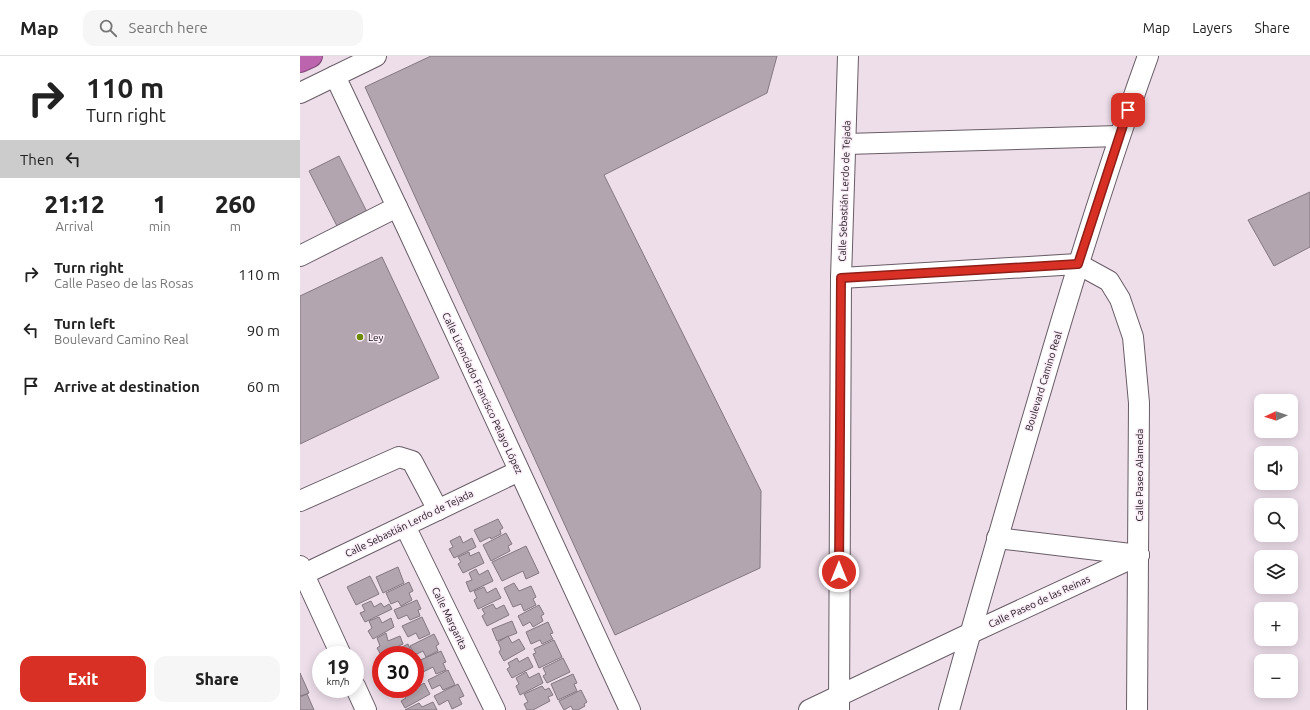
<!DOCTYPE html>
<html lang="en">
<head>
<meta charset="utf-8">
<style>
  body { margin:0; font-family:Ubuntu,sans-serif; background:#f6f6f6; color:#222; height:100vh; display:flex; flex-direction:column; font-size:15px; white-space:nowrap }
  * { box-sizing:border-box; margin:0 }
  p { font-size:13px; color:#767676 }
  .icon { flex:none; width:22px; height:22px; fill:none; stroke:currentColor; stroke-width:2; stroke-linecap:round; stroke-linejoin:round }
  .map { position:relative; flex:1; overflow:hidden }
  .sheet { display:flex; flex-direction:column; background:#fff; width:300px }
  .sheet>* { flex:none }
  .banner { background:#fff; color:#222; overflow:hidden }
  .needle { width:26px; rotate:267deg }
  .controls { position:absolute; left:954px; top:338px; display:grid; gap:8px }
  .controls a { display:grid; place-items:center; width:44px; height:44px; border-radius:8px; background:#fff; box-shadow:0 2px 10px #0003; font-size:20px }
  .speed { position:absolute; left:12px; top:590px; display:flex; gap:8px; font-size:20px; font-weight:700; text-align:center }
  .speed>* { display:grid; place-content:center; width:52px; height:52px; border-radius:50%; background:#fff; box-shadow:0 2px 10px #0003; line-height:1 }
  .speed small { font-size:10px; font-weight:400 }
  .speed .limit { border:6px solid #d22; background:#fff; color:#111 }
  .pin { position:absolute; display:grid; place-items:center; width:34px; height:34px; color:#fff; margin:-17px; border-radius:8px; box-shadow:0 2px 6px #0006 }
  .me { position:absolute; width:44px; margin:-22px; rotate:0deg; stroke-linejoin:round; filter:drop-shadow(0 0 3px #0008) }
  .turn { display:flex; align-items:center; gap:14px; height:84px; padding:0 20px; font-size:18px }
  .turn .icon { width:52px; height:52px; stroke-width:2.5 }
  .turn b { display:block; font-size:28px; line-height:34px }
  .then { display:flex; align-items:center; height:38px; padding:0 20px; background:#0003; gap:8px; font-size:15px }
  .eta { display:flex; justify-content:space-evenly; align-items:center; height:68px; text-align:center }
  .eta b { font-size:24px; font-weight:800; line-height:28px }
  .button { display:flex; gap:8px; margin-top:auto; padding:8px 20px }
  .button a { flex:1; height:46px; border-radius:12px; background:#d93025; color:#fff; font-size:16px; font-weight:800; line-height:46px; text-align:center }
  .button a+a { background:#f6f6f6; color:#222 }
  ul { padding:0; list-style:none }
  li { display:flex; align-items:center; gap:12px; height:56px; padding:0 20px }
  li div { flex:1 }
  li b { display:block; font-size:15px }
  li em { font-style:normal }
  header { display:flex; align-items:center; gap:24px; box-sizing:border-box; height:56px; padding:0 20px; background:#fff; border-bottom:1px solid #e0e0e0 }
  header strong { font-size:19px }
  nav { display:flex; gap:22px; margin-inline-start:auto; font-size:14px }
  .search { width:280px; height:36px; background:#f6f6f6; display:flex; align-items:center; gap:10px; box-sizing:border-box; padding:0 14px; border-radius:12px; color:#767676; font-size:15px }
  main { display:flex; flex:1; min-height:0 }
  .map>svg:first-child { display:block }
  .building { fill:#b2a5af; stroke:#847781 }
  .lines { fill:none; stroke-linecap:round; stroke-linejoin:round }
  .minor-casing { stroke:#685c66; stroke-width:22 }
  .highway-casing { stroke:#834879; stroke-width:24 }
  .minor { stroke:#fff; stroke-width:20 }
  .highway { stroke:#bc64ae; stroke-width:22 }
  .route-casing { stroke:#8d1f18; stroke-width:10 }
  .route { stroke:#d93025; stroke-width:7 }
  .poi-dot { fill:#6d8a03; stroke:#faecf7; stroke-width:1.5 }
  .labels { text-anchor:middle; stroke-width:3; stroke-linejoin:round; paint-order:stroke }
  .street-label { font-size:10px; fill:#181317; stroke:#faecf7 }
  .poi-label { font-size:10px; fill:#181317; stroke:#faecf7; text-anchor:start }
</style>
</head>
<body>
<header>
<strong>Map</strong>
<div class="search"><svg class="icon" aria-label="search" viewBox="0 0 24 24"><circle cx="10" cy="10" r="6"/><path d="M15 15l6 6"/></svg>Search here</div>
<nav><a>Map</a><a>Layers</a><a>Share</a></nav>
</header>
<main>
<section class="sheet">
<div class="banner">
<div class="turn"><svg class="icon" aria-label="right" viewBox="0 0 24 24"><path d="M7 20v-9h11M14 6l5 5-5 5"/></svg><div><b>110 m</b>Turn right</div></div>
<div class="then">Then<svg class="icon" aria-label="left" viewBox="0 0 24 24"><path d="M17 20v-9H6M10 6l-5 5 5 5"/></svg></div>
</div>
<div class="eta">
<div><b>21:12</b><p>Arrival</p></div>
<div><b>1</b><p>min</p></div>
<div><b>260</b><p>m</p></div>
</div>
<ul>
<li><svg class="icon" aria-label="right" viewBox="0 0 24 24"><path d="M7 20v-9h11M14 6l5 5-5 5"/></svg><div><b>Turn right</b><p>Calle Paseo de las Rosas</p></div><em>110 m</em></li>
<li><svg class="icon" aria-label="left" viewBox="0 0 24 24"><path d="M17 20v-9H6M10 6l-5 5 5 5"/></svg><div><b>Turn left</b><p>Boulevard Camino Real</p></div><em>90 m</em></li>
<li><svg class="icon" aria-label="arrive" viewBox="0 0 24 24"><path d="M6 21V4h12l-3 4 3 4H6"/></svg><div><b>Arrive at destination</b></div><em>60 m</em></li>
</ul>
<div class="button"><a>Exit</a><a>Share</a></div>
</section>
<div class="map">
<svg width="1010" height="654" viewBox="0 0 1010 654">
  <rect width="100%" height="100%" fill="#eddeea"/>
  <g class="building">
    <polygon points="131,0 477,0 467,37 304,119 461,435 460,512 315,579 65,31"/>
    <polygon points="39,100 69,160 39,174 9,115"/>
    <polygon points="1010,136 1010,191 974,210 948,164"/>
    <polygon points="82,201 139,322 0,388 0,240"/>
    <polygon points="198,463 203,472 200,474 201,478 191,483 190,481 180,486 174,474"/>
    <polygon points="206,477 212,488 208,490 210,495 191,505 183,489"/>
    <polygon points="160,480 163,487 172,482 176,491 154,502 149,493 153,491 150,485"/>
    <polygon points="226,490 239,517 226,523 223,515 202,525 192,506"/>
    <polygon points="169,496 170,500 179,496 184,507 163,517 158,508 161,506 158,501"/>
    <polygon points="98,511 104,527 83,537 76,521"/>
    <polygon points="176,513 179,519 188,514 193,525 170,536 166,526 172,524 169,517"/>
    <polygon points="70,520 79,538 56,549 47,531"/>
    <polygon points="109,526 113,535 109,537 112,544 101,550 98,545 91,548 86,537"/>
    <polygon points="214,527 219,535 231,530 236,541 233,543 236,549 224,555 221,548 213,551 204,532"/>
    <polygon points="184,531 187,537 196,532 201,542 178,553 174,544 177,542 174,535"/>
    <polygon points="117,544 121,553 118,554 120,560 110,564 107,559 98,563 94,554"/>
    <polygon points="71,545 74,551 81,547 84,551 89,548 92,553 65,566 60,557 65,555 62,549"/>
    <polygon points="193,548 196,553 204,549 209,559 187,570 182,560 185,558 182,553"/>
    <polygon points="239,549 244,558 241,560 243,565 233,571 230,566 223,570 218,560"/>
    <polygon points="79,561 82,567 91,562 94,571 73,583 68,575 72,572 69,565"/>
    <polygon points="122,561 130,578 119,583 116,577 108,581 102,570"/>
    <polygon points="212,565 217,577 197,585 192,573"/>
    <polygon points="248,566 253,577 250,578 253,583 242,588 240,584 231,588 226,576"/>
    <polygon points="86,577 88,585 100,580 103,588 81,599 77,592 80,590 77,582"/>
    <polygon points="134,578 139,588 136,590 138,595 126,601 123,595 115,599 110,590"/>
    <polygon points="208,580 212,587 219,583 225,593 204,605 199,596 201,593 198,586"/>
    <polygon points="254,584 262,601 239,612 233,598 236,597 234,593"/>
    <polygon points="108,588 112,597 108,599 86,599"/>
    <polygon points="141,595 146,606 143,607 146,614 136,618 133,611 123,616 118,605"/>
    <polygon points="228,601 233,611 212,622 207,613 210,611 208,607 217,602 219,606"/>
    <polygon points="263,602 270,616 247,627 243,620 246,618 243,612"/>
    <polygon points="148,614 155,629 143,634 140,629 132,633 128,624"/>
    <polygon points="226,616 229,622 239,617 243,627 220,639 216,630 219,628 216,622"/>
    <polygon points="0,617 9,637 0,640"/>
    <polygon points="273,618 277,627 274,628 277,635 258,644 251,628"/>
    <polygon points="124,627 130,638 105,652 101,645 106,642 102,635 106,633 115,633"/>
    <polygon points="158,628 164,640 159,642 162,648 152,653 148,644 139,649 134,640"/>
    <polygon points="242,630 245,634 249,632 253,639 248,641 250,645 233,654 227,654 224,648 228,646 224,638"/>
    <polygon points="281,634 287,646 284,648 285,650 278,654 273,654 271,650 264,654 259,645"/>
    <polygon points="7,638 14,654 0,654 0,641"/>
    <polygon points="133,646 137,654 105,654 119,647 122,651"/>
  </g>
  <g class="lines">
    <g class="minor-casing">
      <g id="minor">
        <polyline points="35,20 107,172 330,654"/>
        <polyline points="0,37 76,0"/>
        <polyline points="546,88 819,80"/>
        <polyline points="0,200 97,151"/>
        <polyline points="541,222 778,208 809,225 820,243 833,281 839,347 837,654"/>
        <polyline points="0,445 99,401 112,405 138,454"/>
        <polyline points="105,470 195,654"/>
        <polyline points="697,482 839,499"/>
        <polyline points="0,510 41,599"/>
        <polyline points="0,520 219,415"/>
        <polyline points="55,630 66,654"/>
        <polyline points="509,654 671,577 839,499"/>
        <polyline points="539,654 541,222 548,0"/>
        <path d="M649,654c30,-109 62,-218 94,-327 32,-110 66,-219 105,-327"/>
      </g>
    </g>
    <g class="highway-casing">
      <polyline id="highway" points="0,5 11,0"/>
    </g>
    <use href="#minor" class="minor"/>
    <use href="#highway" class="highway"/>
  </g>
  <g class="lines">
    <g class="route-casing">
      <polyline id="route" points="539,516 541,222 778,208 828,54"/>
    </g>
    <use href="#route" class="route"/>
  </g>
  <circle class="poi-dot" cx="60" cy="281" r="4"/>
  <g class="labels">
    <g class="street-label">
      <text transform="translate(544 135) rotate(-88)" y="4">Calle Sebastián Lerdo de Tejada</text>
      <text transform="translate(743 325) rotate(-73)" y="4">Boulevard Camino Real</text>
      <text transform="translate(183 337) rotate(65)" y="4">Calle Licenciado Francisco Pelayo López</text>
      <text transform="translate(839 419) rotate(-90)" y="4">Calle Paseo Alameda</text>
      <text transform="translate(109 467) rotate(-26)" y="4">Calle Sebastián Lerdo de Tejada</text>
      <text transform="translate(739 545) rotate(-25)" y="4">Calle Paseo de las Reinas</text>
      <text transform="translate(150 562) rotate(64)" y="4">Calle Margarita</text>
    </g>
    <g class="poi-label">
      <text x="68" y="285">Ley</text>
    </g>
  </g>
</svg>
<div class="controls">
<a><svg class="needle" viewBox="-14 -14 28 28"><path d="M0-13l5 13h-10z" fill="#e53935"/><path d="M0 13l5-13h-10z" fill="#767676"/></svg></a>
<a><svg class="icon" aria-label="sound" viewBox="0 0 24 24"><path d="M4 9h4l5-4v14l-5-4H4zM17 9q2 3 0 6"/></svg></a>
<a><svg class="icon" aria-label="search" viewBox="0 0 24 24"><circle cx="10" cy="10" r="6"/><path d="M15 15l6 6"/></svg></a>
<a><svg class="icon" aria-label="layers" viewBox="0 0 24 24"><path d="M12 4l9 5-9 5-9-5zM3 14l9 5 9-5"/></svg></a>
<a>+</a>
<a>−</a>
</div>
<div class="speed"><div>19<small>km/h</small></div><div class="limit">30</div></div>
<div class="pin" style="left:828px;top:54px;background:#d93025"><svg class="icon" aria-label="arrive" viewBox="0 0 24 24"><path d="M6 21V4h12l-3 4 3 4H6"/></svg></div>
<svg class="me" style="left:539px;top:516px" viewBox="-20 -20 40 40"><circle r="17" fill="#d93025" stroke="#fff" stroke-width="3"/><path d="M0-11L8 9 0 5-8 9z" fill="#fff"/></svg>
</div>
</main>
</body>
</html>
